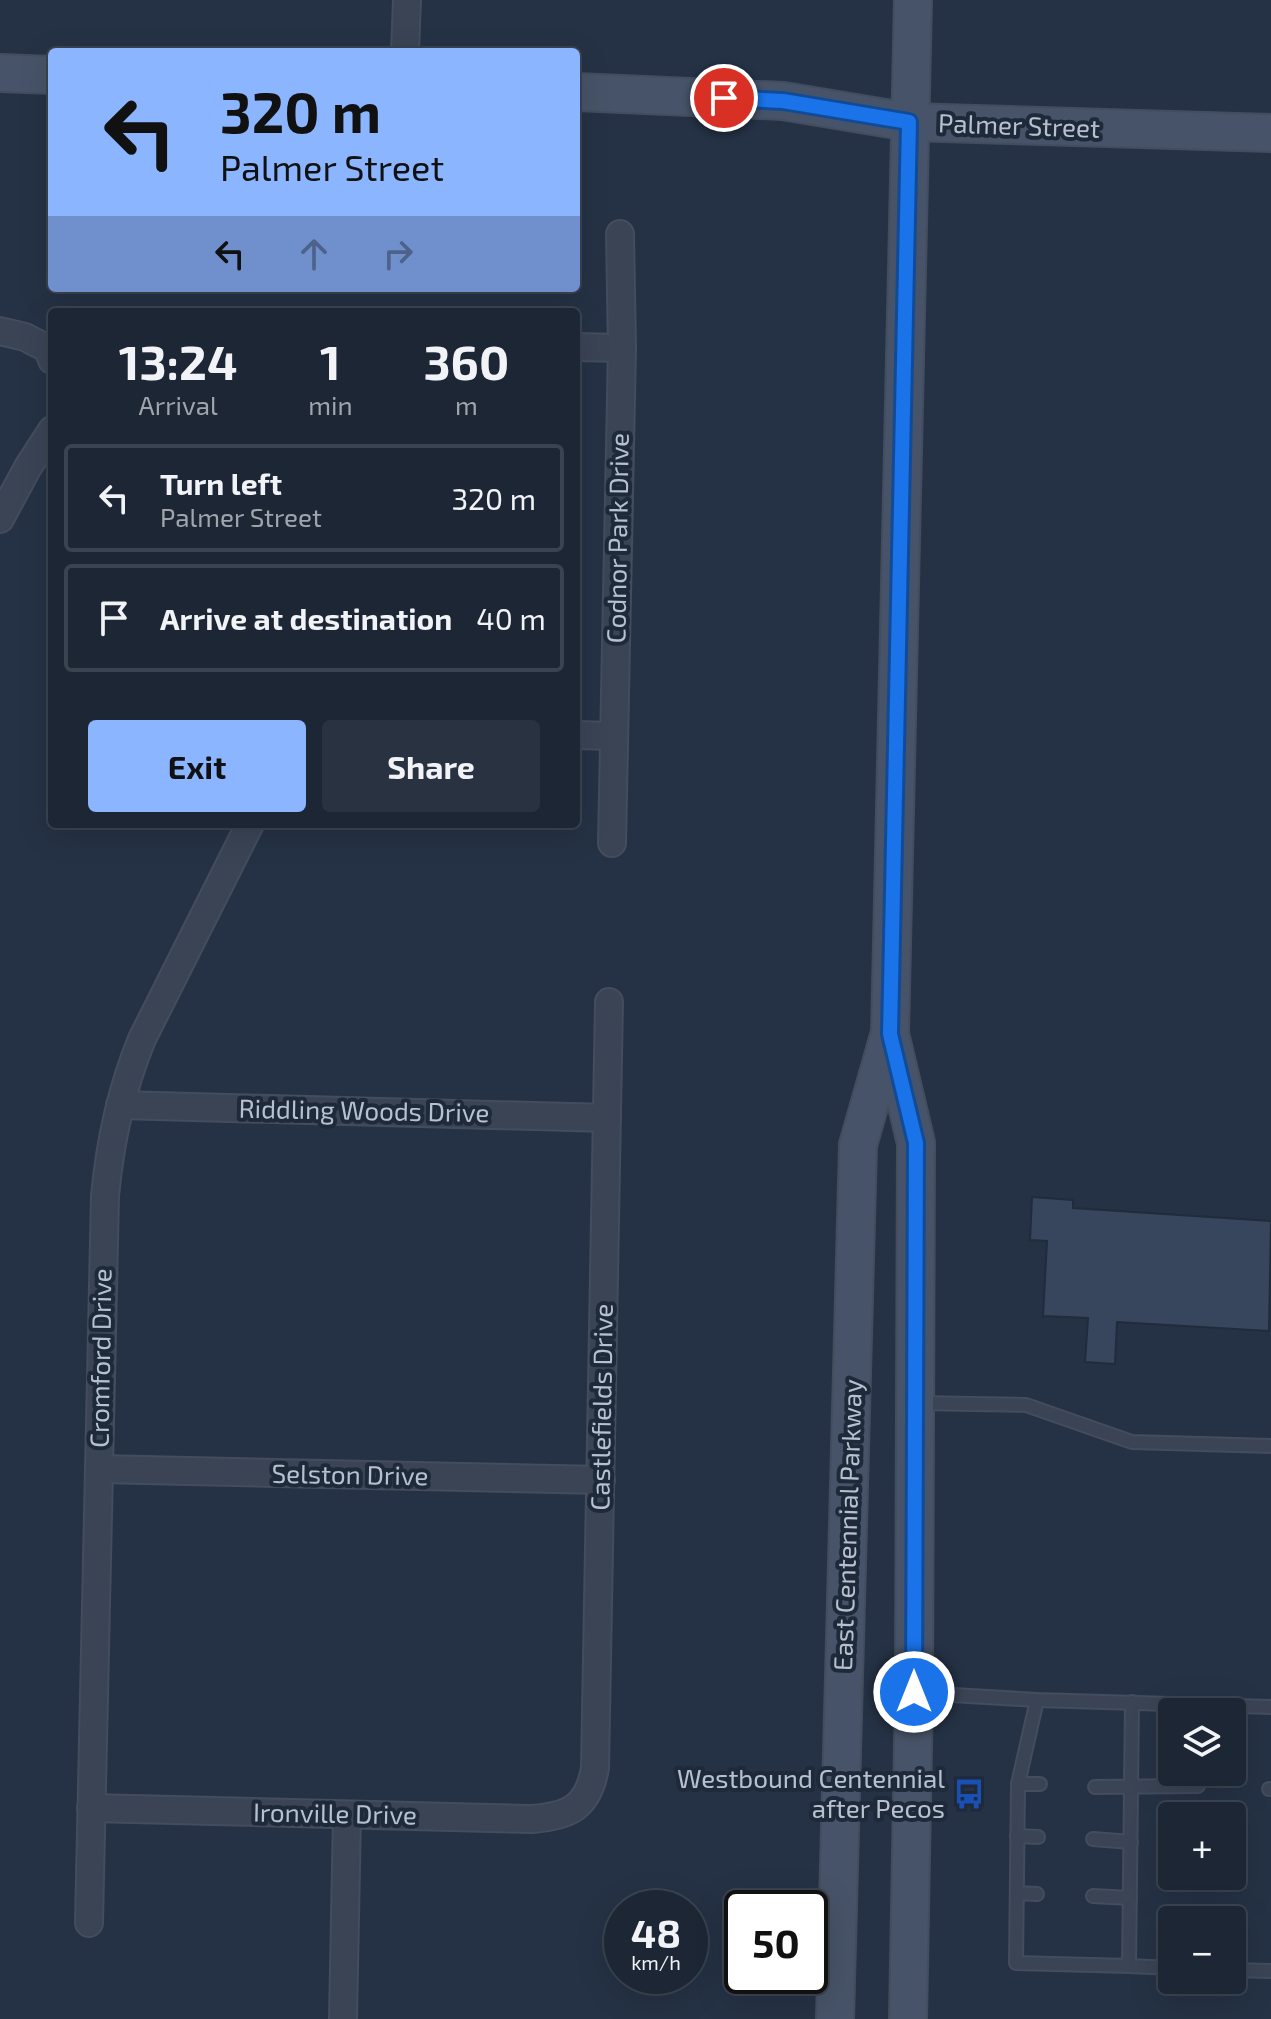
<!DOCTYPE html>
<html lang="en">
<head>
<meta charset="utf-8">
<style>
  body { margin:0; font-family:"Exo 2",sans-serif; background:#293240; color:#f1f3f6; height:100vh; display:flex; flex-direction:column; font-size:30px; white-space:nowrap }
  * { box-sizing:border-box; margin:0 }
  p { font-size:26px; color:#a0a5ac }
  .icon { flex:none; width:44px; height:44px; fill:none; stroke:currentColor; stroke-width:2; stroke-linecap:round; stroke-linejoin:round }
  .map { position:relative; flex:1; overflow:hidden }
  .details { position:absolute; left:48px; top:308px; width:532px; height:520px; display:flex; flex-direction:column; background:#1c2634; border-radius:8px; box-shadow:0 8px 32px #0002,0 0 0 2px #3a434f }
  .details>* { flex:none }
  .top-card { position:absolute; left:48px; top:48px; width:532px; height:244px; border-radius:8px; box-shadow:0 8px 32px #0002,0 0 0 2px #3a434f; background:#8bb5ff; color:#111; overflow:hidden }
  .fabs { position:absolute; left:1158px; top:1698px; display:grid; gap:16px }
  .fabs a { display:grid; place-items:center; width:88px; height:88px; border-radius:8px; background:#1c2634; box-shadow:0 8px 32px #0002,0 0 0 2px #3a434f; font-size:40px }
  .speed { position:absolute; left:604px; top:1890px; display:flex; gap:16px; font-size:40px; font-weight:700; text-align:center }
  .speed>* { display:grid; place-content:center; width:104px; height:104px; border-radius:50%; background:#1c2634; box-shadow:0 8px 32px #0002,0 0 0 2px #3a434f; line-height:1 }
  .speed small { font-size:20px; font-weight:400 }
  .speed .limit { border:4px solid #111; border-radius:12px; background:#fff; color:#111 }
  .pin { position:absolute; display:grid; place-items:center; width:68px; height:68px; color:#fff; margin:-34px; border:4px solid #fff; border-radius:50%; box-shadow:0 2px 8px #0007 }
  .me { position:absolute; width:88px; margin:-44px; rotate:0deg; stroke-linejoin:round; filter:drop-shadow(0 0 6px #0008) }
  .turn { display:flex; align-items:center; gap:28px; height:168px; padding:0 40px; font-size:36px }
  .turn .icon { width:104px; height:104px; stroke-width:2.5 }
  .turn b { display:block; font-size:56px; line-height:68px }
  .lanes { display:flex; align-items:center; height:76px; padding:0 40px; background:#0003; justify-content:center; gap:40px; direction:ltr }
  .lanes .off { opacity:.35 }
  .eta { display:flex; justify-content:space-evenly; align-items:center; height:136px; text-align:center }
  .eta b { font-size:48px; font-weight:700; line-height:56px }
  .cta { display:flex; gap:16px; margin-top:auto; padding:16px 40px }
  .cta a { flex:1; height:92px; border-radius:8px; background:#8bb5ff; color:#111; font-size:32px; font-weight:700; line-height:92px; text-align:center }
  .cta a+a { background:#293240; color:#f1f3f6 }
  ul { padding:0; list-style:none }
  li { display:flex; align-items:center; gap:24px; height:108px; margin:0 16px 12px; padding:0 24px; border:4px solid #3a434f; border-radius:8px }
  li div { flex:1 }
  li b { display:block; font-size:30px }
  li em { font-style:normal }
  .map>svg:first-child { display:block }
  .building { fill:#37465c; stroke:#202b3c; stroke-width:2 }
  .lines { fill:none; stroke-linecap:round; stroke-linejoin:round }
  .lane-casing { stroke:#434d5e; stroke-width:16 }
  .street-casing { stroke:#434d5e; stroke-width:30 }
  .secondary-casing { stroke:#434d5e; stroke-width:40 }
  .lane { stroke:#3a4455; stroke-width:12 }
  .street { stroke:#3a4455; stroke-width:26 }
  .secondary { stroke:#475368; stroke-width:36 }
  .route-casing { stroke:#114b97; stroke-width:20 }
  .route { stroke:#1a73e8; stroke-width:14 }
  .labels { text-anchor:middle; stroke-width:8; stroke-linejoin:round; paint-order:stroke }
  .street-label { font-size:26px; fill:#b7c0ce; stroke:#1e293a }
  .poi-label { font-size:26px; fill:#b7c0ce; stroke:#1e293a; text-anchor:end }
</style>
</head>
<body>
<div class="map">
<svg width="1271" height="2019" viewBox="0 0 1271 2019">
  <rect width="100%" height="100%" fill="#253245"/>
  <polygon class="building" points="1032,1197 1073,1200 1073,1208 1271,1221 1269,1331 1117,1322 1115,1364 1085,1362 1088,1318 1043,1316 1047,1241 1030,1240"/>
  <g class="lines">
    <g class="lane-casing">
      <g id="lane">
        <polyline points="916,1403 1026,1405 1132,1442 1271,1446"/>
        <polyline points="919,1693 1037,1700 1271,1707"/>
        <polyline points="1037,1700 1018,1784 1016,1963 1129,1966"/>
        <polyline points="1132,1702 1129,1966 1172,1968"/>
        <polyline points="1018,1784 1040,1784"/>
        <polyline points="1095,1787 1198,1786"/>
        <polyline points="1269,1789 1271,1789"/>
        <polyline points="1017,1836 1038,1837"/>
        <polyline points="1093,1839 1131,1842"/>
        <polyline points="1017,1893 1037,1894"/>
        <polyline points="1093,1896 1130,1898"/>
        <polyline points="1232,1970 1271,1971"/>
      </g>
    </g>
    <g class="street-casing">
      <g id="street">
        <polyline points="405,52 407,0"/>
        <polyline points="0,331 25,337 48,349 52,360"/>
        <polyline points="576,347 622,348"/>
        <polyline points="0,519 28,467 52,430"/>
        <polyline points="576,735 613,736"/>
        <polyline points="612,843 622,348 620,234"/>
        <polyline points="120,1105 607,1118"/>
        <polyline points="99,1469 601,1480"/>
        <path d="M91,1808l441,11c37,-3 56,-11 63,-51l14,-766"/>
        <path d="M89,1923l16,-727c5,-54 16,-106 37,-157l108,-215"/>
        <polyline points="343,2019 347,1815"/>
      </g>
    </g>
    <g class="secondary-casing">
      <g id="secondary">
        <polyline points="0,73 52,75"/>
        <polyline points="576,92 783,101 909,122 1271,133"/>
        <polyline points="835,2019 858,1145 889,1036"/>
        <polyline points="908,2019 914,1692 916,1143 890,1034 913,0"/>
      </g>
    </g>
    <use href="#lane" class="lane"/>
    <use href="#street" class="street"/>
    <use href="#secondary" class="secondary"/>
  </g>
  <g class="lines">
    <g class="route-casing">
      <polyline id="route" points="724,98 783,101 909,122 890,1034 916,1143 914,1692"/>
    </g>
    <use href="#route" class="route"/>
  </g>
  <defs>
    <g id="bus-bare" transform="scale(2.4)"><path d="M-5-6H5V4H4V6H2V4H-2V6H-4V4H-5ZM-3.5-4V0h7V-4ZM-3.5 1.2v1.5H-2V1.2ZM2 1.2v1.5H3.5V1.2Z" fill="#1a4fb4" stroke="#1e293a" stroke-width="2.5" paint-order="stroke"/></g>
  </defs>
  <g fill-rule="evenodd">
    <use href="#bus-bare" x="969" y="1794"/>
  </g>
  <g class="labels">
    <g class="street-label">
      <text transform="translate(1019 126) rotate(2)" y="9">Palmer Street</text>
      <text transform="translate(618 538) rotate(-89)" y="9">Codnor Park Drive</text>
      <text transform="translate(364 1111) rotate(1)" y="9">Riddling Woods Drive</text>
      <text transform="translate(101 1358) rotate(-89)" y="9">Cromford Drive</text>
      <text transform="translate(602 1407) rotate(-89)" y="9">Castlefields Drive</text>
      <text transform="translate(350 1475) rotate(1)" y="9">Selston Drive</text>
      <text transform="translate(848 1525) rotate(-88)" y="9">East Centennial Parkway</text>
      <text transform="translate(335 1814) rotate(1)" y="9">Ironville Drive</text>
    </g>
    <g class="poi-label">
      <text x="945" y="1788">Westbound Centennial<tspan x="945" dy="30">after Pecos</tspan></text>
    </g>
  </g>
</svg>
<div class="fabs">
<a><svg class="icon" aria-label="layers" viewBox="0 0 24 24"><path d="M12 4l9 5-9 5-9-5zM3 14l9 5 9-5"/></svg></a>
<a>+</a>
<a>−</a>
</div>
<div class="speed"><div>48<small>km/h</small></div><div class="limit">50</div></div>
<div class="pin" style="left:724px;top:98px;background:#d93025"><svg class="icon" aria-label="arrive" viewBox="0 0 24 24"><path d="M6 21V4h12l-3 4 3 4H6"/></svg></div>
<svg class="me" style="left:914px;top:1692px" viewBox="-20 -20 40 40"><circle r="17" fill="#1a73e8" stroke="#fff" stroke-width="3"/><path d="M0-11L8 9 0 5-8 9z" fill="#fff"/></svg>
<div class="top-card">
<div class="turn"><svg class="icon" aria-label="left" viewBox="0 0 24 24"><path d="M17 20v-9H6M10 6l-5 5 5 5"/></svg><div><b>320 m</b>Palmer Street</div></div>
<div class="lanes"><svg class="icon" aria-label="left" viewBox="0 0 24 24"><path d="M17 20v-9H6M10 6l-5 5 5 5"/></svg><svg class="icon off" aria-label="ahead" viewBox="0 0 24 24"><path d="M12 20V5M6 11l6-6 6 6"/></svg><svg class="icon off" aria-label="right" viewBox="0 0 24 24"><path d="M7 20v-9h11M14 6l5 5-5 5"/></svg></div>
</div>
<section class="details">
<div class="eta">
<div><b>13:24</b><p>Arrival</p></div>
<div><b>1</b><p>min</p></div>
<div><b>360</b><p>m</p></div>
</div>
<ul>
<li><svg class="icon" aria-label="left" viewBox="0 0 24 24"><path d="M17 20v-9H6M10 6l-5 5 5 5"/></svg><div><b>Turn left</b><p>Palmer Street</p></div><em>320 m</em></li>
<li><svg class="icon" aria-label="arrive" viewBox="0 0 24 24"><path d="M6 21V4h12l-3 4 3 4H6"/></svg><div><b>Arrive at destination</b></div><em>40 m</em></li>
</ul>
<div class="cta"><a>Exit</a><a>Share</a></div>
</section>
</div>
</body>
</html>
